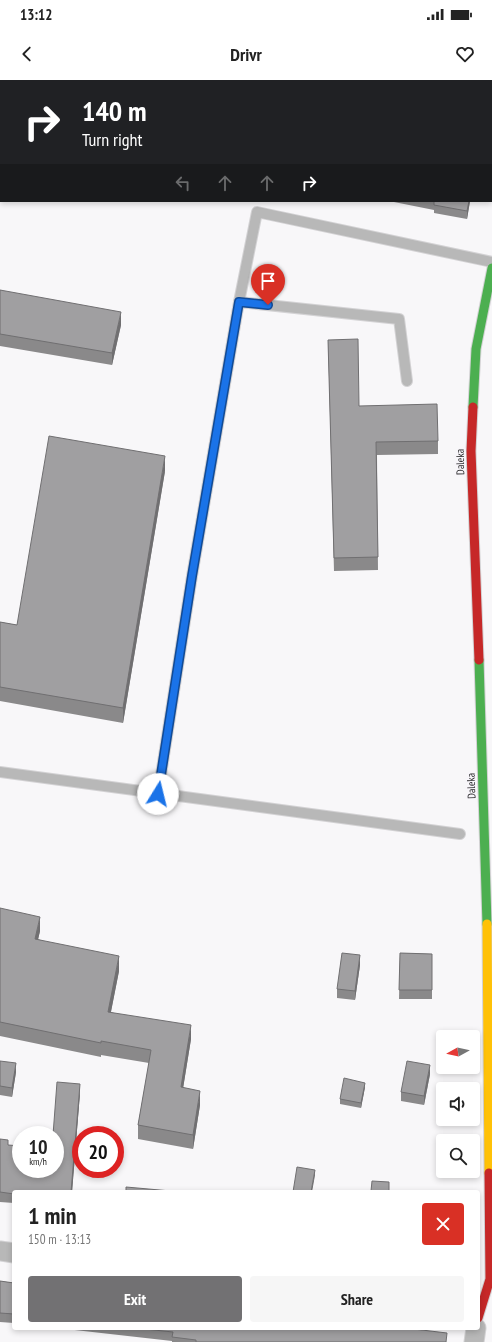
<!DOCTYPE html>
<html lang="en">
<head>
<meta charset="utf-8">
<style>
  body { margin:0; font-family:"PT Sans Narrow",sans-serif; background:#f6f6f6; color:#222; height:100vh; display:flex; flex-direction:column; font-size:15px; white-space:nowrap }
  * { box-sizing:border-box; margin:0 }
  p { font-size:13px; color:#767676 }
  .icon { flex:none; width:22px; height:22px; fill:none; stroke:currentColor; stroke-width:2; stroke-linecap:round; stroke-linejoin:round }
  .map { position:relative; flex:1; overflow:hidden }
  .panel { position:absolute; left:12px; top:1110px; width:468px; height:140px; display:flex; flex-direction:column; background:#fff; border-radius:4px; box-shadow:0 2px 6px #0003 }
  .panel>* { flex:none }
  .guide { position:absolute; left:0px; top:0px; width:492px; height:122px; box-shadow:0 2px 6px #0003; background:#202124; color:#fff; overflow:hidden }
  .needle { width:26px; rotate:262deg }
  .controls { position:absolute; left:436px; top:950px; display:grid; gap:8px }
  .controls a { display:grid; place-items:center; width:44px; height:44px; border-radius:4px; background:#fff; box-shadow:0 2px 6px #0003; font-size:20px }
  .speed { position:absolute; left:12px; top:1046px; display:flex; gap:8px; font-size:20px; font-weight:700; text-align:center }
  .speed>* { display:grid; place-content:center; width:52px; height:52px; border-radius:50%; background:#fff; box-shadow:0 2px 6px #0003; line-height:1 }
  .speed small { font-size:10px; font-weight:400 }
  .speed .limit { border:6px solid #d22; background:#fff; color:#111 }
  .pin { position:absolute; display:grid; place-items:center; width:34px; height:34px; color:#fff; margin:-41px -17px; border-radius:50% 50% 50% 0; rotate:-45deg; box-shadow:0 0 4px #0007 }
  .pin .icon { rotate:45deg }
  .me { position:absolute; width:44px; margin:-22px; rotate:9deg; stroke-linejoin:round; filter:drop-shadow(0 0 3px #0008) }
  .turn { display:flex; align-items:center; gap:14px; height:84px; padding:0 16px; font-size:18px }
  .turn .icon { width:52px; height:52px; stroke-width:2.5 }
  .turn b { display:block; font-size:28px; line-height:34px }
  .lanes { display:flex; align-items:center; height:38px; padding:0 16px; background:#0003; justify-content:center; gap:20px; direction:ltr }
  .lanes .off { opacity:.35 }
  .round { display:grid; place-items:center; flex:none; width:42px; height:42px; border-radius:4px; background:#f6f6f6 }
  .summary { display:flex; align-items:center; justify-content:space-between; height:68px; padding:0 16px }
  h1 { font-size:24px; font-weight:600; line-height:30px }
  .primary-button { display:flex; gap:8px; margin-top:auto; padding:8px 16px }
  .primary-button a { flex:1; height:46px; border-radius:4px; background:#727173; color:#fff; font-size:16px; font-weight:600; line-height:46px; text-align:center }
  .primary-button a+a { background:#f6f6f6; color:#222 }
  .status { display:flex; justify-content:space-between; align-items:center; height:28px; padding:0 20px; background:#fff; direction:ltr }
  .status svg { height:11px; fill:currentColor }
  header { display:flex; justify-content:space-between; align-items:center; height:52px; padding:0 16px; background:#fff; font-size:18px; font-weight:600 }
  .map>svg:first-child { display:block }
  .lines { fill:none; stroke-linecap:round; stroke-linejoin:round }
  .lane-casing { stroke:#d3d2d4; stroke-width:12 }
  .street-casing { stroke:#d3d2d4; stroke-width:21 }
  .fast-casing { stroke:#d3d2d4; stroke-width:11 }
  .slow-casing { stroke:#d3d2d4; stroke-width:11 }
  .jam-casing { stroke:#d3d2d4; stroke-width:11 }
  .lane { stroke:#b8b8b8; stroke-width:10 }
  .street { stroke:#b8b8b8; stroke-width:19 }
  .fast { stroke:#4caf50; stroke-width:9 }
  .slow { stroke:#ffc107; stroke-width:9 }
  .jam { stroke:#c62828; stroke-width:9 }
  .wall { fill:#8a898a }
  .shaded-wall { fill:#706f71 }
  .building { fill:#a09fa1; stroke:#706f71 }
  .route-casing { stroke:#114b97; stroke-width:10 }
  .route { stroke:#1a73e8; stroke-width:7 }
  .labels { text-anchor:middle; stroke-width:4; stroke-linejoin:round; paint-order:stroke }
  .street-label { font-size:11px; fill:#2a292b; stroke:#f8f6fa }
</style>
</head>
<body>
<div class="status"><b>13:12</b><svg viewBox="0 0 49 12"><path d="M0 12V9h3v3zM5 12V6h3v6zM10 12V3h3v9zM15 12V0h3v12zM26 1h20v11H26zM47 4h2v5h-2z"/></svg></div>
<header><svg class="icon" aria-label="back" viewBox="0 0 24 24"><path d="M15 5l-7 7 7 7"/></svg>Drivr<svg class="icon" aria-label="heart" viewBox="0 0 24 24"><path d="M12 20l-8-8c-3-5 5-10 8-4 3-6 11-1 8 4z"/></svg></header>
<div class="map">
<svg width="492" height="1262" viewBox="0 0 492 1262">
  <rect width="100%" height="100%" fill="#f8f7f9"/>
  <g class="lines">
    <g class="lane-casing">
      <g id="lane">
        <polyline points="239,222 257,132 492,182"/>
        <polyline points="0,692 460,754"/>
        <polyline points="158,714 192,496 239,222 399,239 407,301"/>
      </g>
    </g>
    <g class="street-casing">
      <g id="street">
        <polyline points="0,1171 14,1173"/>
        <polyline points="474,1262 476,1248"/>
      </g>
    </g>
    <g class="fast-casing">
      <g id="fast">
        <polyline points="473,327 476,269 492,188"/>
        <polyline points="479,580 487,844"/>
      </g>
    </g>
    <g class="slow-casing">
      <polyline id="slow" points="487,844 489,1093"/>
    </g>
    <g class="jam-casing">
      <g id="jam">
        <polyline points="473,327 471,371 479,580"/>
        <polyline points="478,1238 490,1199 489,1093"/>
      </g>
    </g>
    <use href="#lane" class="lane"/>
    <use href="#street" class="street"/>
    <use href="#fast" class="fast"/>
    <use href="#slow" class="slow"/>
    <use href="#jam" class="jam"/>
  </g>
  <g class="wall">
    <polygon points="389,121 470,121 467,139 434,133 434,130"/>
    <polygon points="0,210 121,245 112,285 0,266"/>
    <polygon points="328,260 359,326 438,361 438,374 377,375 378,490 334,491"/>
    <polygon points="165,391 123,643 0,621 0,542 17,545"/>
    <polygon points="0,828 40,851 38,859 119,891 111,932 191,959 183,1008 200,1025 193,1069 138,1059 138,1045 149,983 101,975 101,977 0,956"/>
    <polygon points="400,873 432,874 432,919 399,919"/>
    <polygon points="360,885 355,920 337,918 337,909"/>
    <polygon points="0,981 16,992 12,1017 0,1015"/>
    <polygon points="430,994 424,1025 401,1021 401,1012"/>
    <polygon points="365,1007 361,1028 340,1024 340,1019"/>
    <polygon points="80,1013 72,1112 14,1112 14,1123 0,1122 0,1059 8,1065 55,1089"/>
    <polygon points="0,1201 14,1203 14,1243 0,1242"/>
    <polygon points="57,1248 405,1248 447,1262 172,1262 172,1261"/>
  </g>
  <g class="shaded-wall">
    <polygon points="469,121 470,121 467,139 467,131"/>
    <polygon points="121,232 121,245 112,285 112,273"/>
    <polygon points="165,376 165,391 123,643 123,628"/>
    <polygon points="40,837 40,851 35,873 35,859"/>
    <polygon points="360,875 360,885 355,920 355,911"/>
    <polygon points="119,876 119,891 108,946 108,932"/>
    <polygon points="191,945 191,959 181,1021 181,1007"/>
    <polygon points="16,983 16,992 12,1017 12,1008"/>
    <polygon points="430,985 430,994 424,1025 424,1016"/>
    <polygon points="365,1003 365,1007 361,1028 361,1023"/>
    <polygon points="80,1004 80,1013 72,1112 71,1112"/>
    <polygon points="200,1011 200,1025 193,1069 193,1055"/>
    <polygon points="315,1090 315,1095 312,1112 311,1112"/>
  </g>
  <g class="building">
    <polygon points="230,0 252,0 251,1 230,1"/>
    <polygon points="432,121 469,121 467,131 434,125 434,121"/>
    <polygon points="0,210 121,232 112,273 0,254"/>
    <polygon points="358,259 359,326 437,324 438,361 376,362 378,477 334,478 328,260"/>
    <polygon points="49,356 165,376 123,628 0,607 0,542 17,545"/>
    <polygon points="0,828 40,837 35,859 119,876 108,932 191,945 181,1007 200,1011 193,1055 138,1045 151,970 101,961 101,963 0,942"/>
    <polygon points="342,873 360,875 355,911 337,909"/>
    <polygon points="400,873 432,874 432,910 399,910"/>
    <polygon points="0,981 16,983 12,1008 0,1006"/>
    <polygon points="407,981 430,985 424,1016 401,1012"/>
    <polygon points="344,998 365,1003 361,1023 340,1019"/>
    <polygon points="57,1002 80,1004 71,1112 14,1112 14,1114 0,1112 0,1059 8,1060 8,1065 21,1066 21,1089 55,1089 55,1055 53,1055"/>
    <polygon points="297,1087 315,1090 311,1112 293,1112"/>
    <polygon points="372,1101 389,1102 389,1112 395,1112 364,1112 364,1111 371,1111"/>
    <polygon points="126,1107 182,1112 126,1112"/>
    <polygon points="0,1201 14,1203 14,1234 0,1233"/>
    <polygon points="135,1248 405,1248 447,1253 446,1262 196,1262 196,1260 172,1257 173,1252"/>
  </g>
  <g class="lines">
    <g class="route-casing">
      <polyline id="route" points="158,714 192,496 239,222 268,225"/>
    </g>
    <use href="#route" class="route"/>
  </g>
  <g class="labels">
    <g class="street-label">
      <text transform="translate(460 382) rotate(-91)" y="4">Daleka</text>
      <text transform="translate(471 706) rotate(-92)" y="4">Daleka</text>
    </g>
  </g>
</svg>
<div class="controls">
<a><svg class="needle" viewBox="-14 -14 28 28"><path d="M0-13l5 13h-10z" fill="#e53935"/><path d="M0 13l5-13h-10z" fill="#767676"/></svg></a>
<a><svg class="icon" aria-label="sound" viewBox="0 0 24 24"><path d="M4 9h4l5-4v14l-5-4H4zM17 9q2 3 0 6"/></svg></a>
<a><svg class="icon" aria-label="search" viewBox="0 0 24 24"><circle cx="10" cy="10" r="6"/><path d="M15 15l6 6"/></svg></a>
</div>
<div class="speed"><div>10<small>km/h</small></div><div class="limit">20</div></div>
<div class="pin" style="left:268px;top:225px;background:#d93025"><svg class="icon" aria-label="arrive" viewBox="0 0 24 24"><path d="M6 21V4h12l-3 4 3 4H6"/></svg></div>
<svg class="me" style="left:158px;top:714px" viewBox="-20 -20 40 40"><circle r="19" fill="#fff"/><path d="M0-13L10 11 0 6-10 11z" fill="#1a73e8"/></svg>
<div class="guide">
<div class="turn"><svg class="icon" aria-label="right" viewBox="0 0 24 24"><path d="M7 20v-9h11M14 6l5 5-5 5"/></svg><div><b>140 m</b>Turn right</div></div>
<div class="lanes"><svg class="icon off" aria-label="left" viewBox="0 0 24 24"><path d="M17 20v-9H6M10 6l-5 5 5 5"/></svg><svg class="icon off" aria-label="ahead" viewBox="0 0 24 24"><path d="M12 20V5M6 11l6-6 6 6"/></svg><svg class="icon off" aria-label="ahead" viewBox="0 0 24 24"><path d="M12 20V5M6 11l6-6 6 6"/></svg><svg class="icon" aria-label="right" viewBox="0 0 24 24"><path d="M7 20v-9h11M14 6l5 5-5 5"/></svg></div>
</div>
<section class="panel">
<div class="summary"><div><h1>1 min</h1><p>150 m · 13:13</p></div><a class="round" style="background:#d93025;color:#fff"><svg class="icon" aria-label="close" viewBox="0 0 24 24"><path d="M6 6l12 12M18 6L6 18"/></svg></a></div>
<div class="primary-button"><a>Exit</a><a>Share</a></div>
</section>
</div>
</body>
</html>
